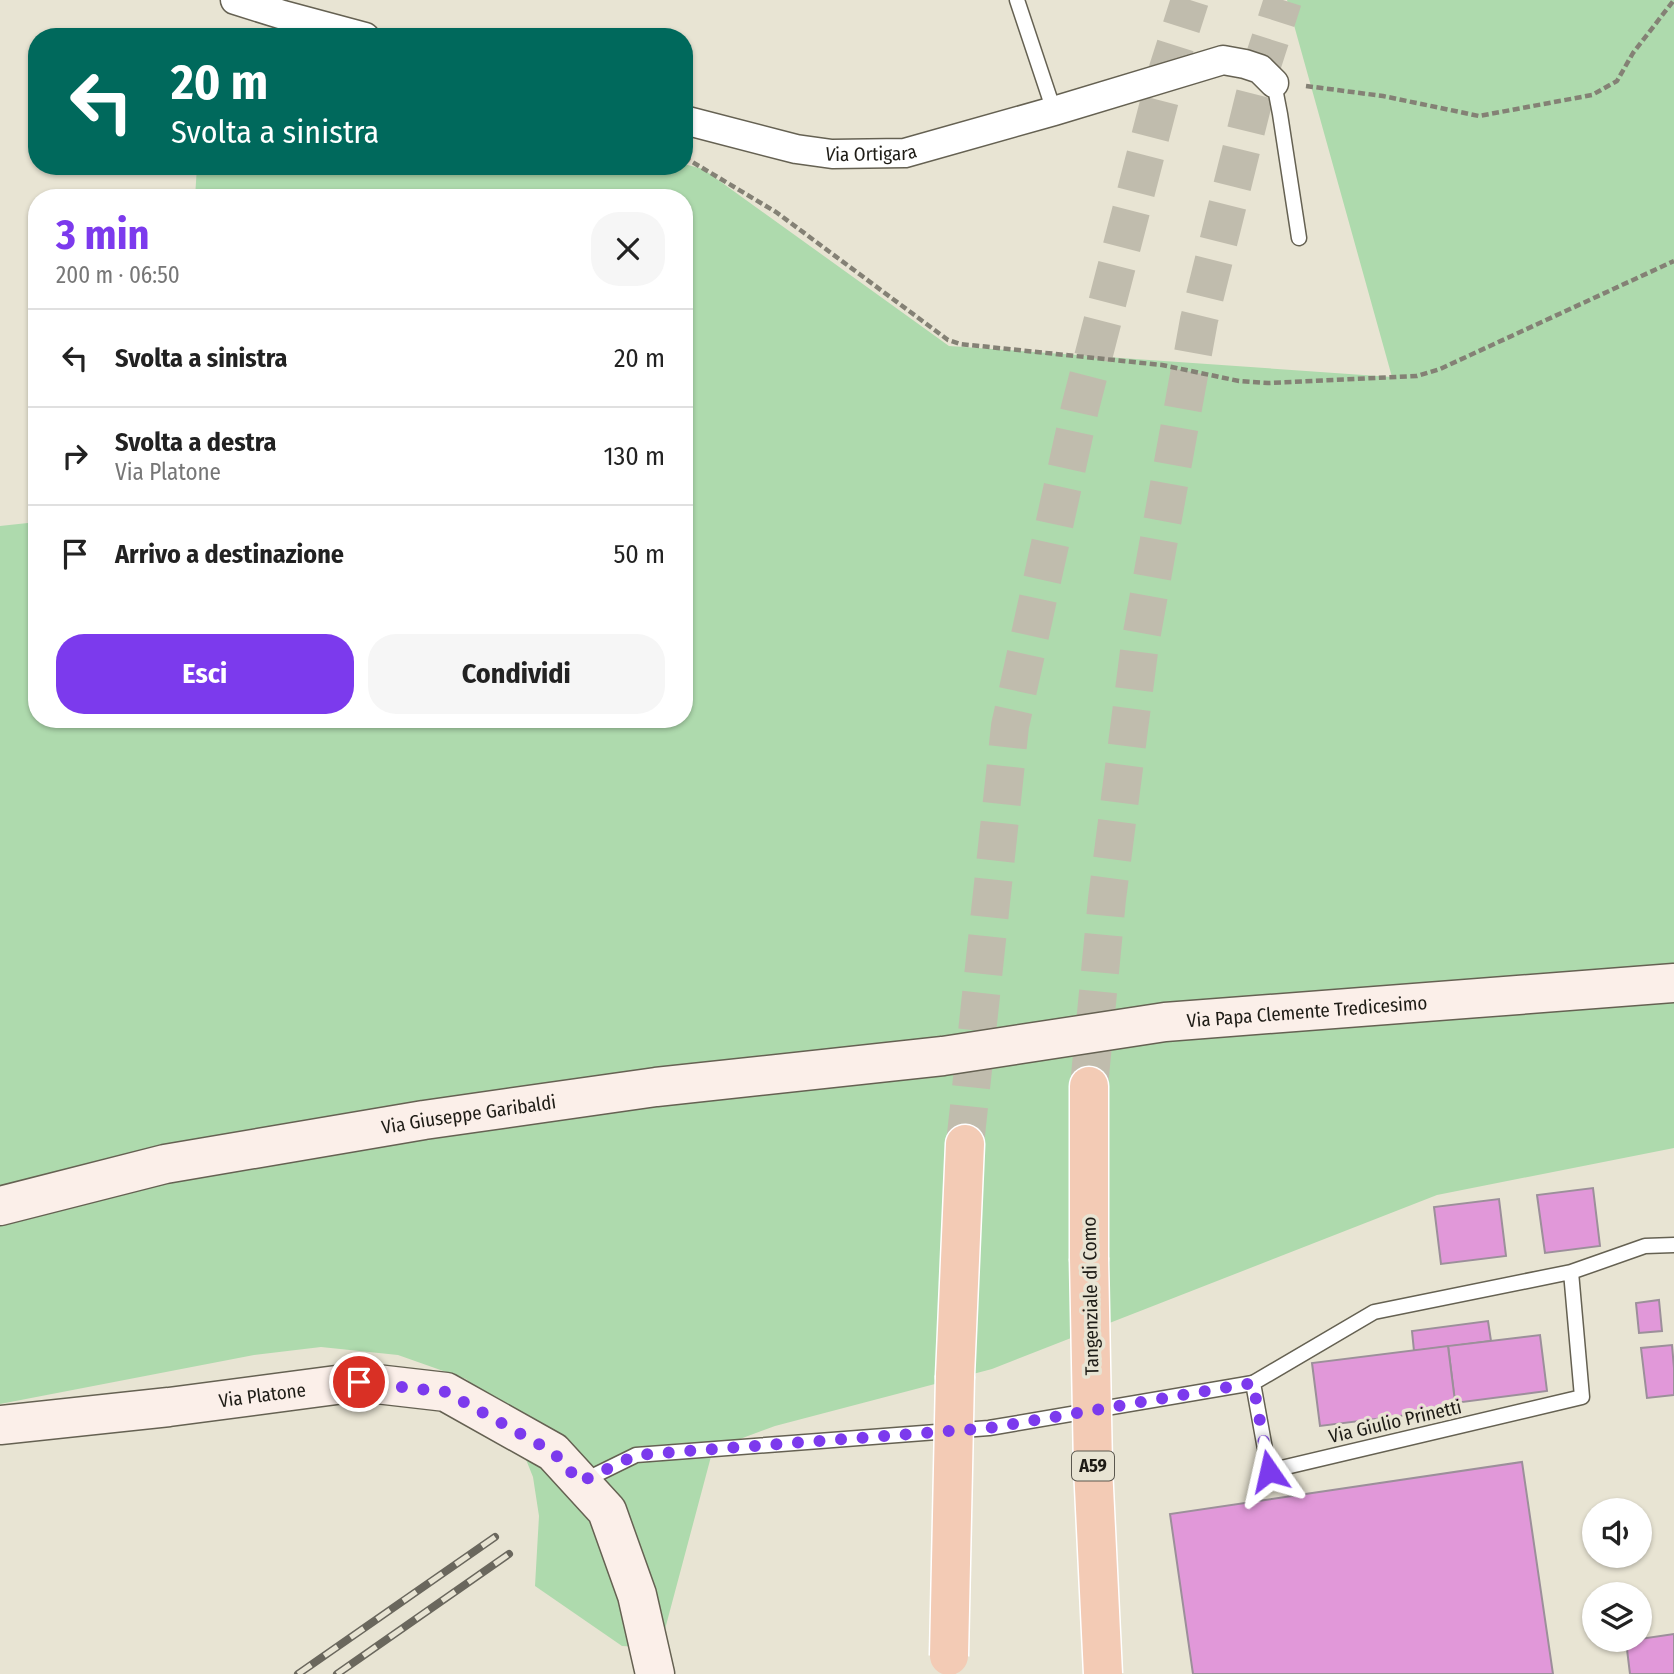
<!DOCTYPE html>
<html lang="it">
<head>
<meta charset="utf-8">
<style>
  body { margin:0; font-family:"Fira Sans Condensed",sans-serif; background:#f6f6f6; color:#222; height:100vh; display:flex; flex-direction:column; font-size:26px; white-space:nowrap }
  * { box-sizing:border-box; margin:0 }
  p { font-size:23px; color:#767676 }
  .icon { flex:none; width:38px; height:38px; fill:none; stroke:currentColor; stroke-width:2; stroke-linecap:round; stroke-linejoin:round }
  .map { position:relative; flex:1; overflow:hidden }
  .details { position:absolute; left:28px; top:189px; width:665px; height:539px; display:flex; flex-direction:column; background:#fff; border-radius:28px; box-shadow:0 2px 5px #0004 }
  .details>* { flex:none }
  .guide { position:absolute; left:28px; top:28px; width:665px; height:147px; border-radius:28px; box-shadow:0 2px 5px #0004; background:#00695c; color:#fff; overflow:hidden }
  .tools { position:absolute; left:1582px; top:1498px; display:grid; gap:14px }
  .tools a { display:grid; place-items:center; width:70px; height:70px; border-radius:50%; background:#fff; box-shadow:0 2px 5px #0004; font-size:35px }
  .pin { position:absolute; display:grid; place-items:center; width:60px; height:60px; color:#fff; margin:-30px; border:4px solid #fff; border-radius:50%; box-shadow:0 2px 7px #0007 }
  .me { position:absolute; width:77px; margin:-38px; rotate:349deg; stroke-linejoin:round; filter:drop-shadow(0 0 5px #0008) }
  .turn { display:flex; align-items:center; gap:24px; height:147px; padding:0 28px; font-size:32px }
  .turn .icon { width:91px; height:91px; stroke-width:2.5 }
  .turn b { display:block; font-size:49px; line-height:60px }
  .round { display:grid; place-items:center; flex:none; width:74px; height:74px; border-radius:28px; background:#f6f6f6 }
  .overview { display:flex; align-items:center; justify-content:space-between; height:119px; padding:0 28px }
  h1 { font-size:42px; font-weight:700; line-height:52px; color:#7c3aed }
  .button { display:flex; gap:14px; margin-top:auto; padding:14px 28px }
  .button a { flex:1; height:80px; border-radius:28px; background:#7c3aed; color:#fff; font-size:28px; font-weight:700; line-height:80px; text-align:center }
  .button a+a { background:#f6f6f6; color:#222 }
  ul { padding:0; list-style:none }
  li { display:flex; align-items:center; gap:21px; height:98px; padding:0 28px; border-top:2px solid #e0e0e0 }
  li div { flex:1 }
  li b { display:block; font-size:26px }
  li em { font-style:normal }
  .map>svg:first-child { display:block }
  .green { fill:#aedaad }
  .building { fill:#e198d9; stroke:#9c8f9a; stroke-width:2 }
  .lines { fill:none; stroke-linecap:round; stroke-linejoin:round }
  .highway-tunnel { stroke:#c0bcad; stroke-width:38; stroke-dasharray:38 19; stroke-linecap:butt }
  .lane-casing { stroke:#656152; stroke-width:17 }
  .street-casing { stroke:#656152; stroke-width:31 }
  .secondary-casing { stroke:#656152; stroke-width:41 }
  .highway-casing { stroke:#fff; stroke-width:41 }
  .path { stroke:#848175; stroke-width:4.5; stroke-dasharray:7 3.5; stroke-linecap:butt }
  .lane { stroke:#fff; stroke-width:14 }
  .street { stroke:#fff; stroke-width:28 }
  .secondary { stroke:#fbefe9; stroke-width:38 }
  .highway { stroke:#f3cbb5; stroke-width:38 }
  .rail-casing { stroke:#6a675d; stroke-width:8 }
  .rail { stroke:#e8e4d3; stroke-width:5; stroke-dasharray:16; stroke-linecap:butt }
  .highway-bridge-casing { stroke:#fff; stroke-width:41; stroke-linecap:butt }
  .highway-bridge { stroke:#f3cbb5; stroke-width:38 }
  .route { stroke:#7c3aed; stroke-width:12; stroke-dasharray:0 21.6 }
  .labels { text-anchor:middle; stroke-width:7; stroke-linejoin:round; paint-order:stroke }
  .shield { fill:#e8e4d3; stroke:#5b584f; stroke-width:2 }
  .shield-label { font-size:18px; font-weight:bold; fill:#1e1c16 }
  .street-label { font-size:19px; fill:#1e1c16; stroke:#e8e4d3 }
</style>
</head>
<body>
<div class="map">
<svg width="1674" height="1674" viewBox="0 0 1674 1674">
  <rect width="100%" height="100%" fill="#e8e4d3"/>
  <polygon class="green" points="1287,0 1674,0 1674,1148 1437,1195 992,1369 775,1426 713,1449 660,1648 622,1646 535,1586 539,1516 533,1477 517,1437 499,1409 466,1379 398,1355 321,1347 254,1355 0,1404 0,526 37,522 37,719 684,719 684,198 195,198 197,166 684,166 684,164 703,169 949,346 1392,377"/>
  <g class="building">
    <polygon points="1593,1188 1600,1246 1545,1253 1537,1195"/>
    <polygon points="1499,1199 1506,1256 1441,1264 1434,1207"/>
    <polygon points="1659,1300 1662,1331 1639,1333 1636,1303"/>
    <polygon points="1488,1321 1491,1341 1414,1351 1412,1331"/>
    <polygon points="1540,1335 1547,1391 1455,1403 1448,1346"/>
    <polygon points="1672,1345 1674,1368 1674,1395 1647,1398 1641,1348"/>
    <polygon points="1448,1346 1456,1409 1320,1426 1312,1363"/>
    <polygon points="1522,1462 1553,1674 1193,1674 1170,1514"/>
    <polygon points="1674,1634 1674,1674 1630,1674 1626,1641"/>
  </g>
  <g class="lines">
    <g class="highway-tunnel">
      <polyline points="1089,1086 1107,899 1140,644 1199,320 1263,62 1283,0"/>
      <polyline points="965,1144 1010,726 1080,408 1167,72 1190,0"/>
    </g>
    <g class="lane-casing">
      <g id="lane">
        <polyline points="1017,0 1054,111"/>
        <polyline points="1274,83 1280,114 1299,238"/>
        <polyline points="1571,1272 1582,1397 1269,1471 1253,1383 1374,1312 1571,1272 1645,1246 1674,1245"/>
        <polyline points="581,1482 636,1455 989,1428 1253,1383"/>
      </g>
    </g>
    <g class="street-casing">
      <g id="street">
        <polyline points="235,0 283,15 365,37"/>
        <path id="s1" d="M684,120l112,29 36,5 73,-1 149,-42 169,-51 22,4 15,5 14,14"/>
      </g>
    </g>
    <g class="secondary-casing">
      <g id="secondary">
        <path id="s2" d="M0,1206l165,-42 259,-44 232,-33 287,-31 222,-34 509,-39"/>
        <path id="s3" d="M0,1425l169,-18 190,-25 87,10 107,60 54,59 30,84 18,79"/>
      </g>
    </g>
    <g class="highway-casing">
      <g id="highway">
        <polyline points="1089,1258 1089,1086"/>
        <polyline points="955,1376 965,1144"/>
      </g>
    </g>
    <g class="path">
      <polyline points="1306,86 1383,96 1479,116 1592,95 1617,81 1633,53 1674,0"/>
      <polyline points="684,157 776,212 948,340 960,344 1162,365 1239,381 1268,383 1417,376 1440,369 1674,261"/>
    </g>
    <use href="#lane" class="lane"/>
    <use href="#street" class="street"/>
    <use href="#secondary" class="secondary"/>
    <use href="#highway" class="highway"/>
    <g class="rail-casing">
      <g id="rail">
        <polyline points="298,1674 495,1537"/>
        <polyline points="337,1674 509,1554"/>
      </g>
    </g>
    <use href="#rail" class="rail"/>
    <g class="highway-bridge-casing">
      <g id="highway-bridge">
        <polyline points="1089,1258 1093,1467 1103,1674"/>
        <polyline points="949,1656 955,1376"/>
      </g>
    </g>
    <use href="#highway-bridge" class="highway-bridge"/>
  </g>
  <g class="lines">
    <polyline class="route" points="359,1382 446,1392 553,1452 580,1482 636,1455 989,1428 1253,1383 1269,1471"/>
  </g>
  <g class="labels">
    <rect class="shield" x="1072" y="1451.5" width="42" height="29" rx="5"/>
    <g class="shield-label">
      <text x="1093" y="1472">A59</text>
    </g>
    <g class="street-label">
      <text dy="7" stroke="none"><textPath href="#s1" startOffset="191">Via Ortigara</textPath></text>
      <text dy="7" stroke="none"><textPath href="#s2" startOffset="1323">Via Papa Clemente Tredicesimo</textPath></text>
      <text dy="7" stroke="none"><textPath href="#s2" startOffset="478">Via Giuseppe Garibaldi</textPath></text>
      <text transform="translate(1090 1296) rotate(-91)" y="7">Tangenziale di Como</text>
      <text dy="7" stroke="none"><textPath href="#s3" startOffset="264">Via Platone</textPath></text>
      <text transform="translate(1395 1421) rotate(-13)" y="7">Via Giulio Prinetti</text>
    </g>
  </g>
</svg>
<div class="tools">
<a><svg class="icon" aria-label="sound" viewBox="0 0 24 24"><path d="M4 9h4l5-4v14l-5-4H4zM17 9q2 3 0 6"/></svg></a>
<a><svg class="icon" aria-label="layers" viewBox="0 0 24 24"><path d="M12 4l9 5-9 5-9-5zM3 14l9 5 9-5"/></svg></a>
</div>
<div class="pin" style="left:359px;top:1382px;background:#d93025"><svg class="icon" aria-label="arrive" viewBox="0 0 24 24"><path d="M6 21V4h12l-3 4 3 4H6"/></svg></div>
<svg class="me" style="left:1269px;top:1471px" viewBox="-20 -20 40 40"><path d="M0-17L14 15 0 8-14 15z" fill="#7c3aed" stroke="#fff" stroke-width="4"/></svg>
<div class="guide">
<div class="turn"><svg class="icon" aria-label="left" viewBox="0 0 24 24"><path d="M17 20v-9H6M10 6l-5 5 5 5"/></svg><div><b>20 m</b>Svolta a sinistra</div></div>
</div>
<section class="details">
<div class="overview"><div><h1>3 min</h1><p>200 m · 06:50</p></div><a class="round"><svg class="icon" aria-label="close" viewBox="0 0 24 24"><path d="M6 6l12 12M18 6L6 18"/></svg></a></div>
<ul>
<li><svg class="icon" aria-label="left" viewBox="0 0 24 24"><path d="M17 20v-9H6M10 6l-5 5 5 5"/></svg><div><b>Svolta a sinistra</b></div><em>20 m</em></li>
<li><svg class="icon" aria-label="right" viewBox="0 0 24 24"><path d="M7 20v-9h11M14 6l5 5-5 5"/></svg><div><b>Svolta a destra</b><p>Via Platone</p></div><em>130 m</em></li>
<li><svg class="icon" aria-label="arrive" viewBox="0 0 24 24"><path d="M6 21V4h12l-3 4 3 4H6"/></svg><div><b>Arrivo a destinazione</b></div><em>50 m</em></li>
</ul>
<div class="button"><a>Esci</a><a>Condividi</a></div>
</section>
</div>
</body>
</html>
